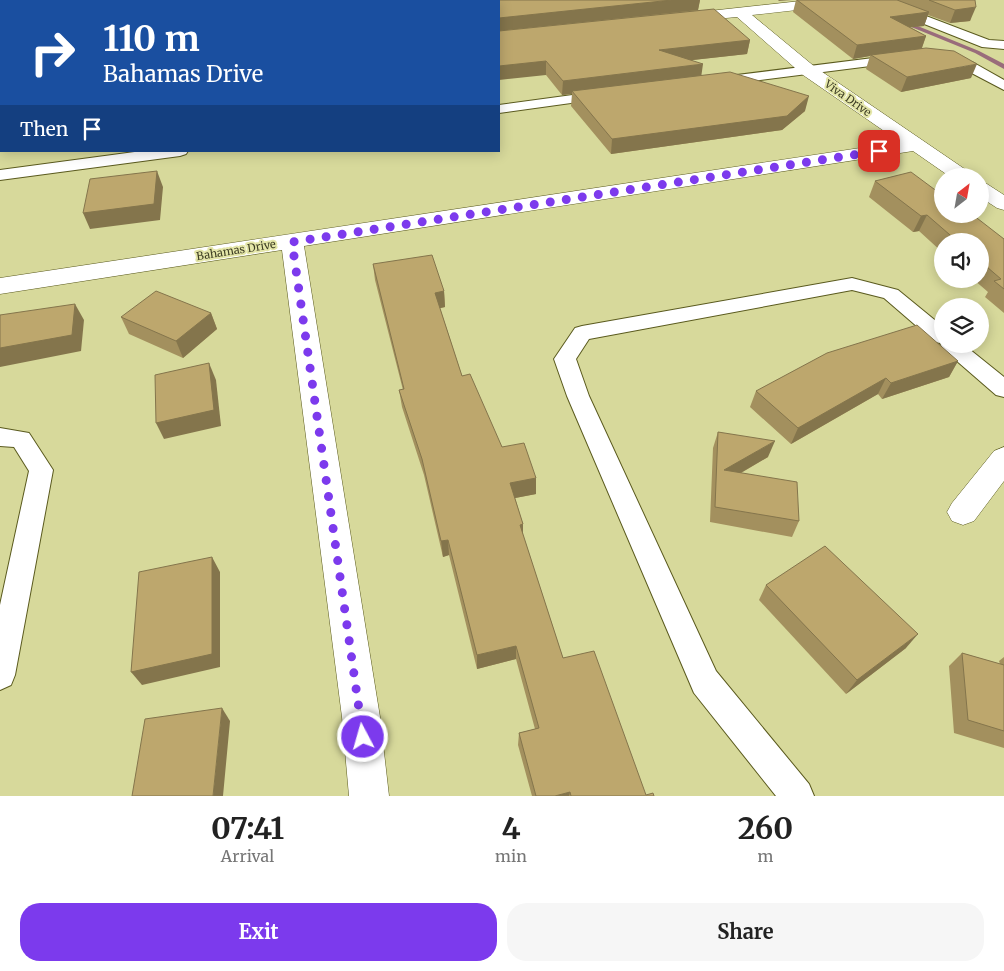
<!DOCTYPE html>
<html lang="en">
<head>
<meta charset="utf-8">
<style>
  body { margin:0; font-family:Merriweather,serif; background:#f6f6f6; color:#222; height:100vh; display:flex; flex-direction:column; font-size:19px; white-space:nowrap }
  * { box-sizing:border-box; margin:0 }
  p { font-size:16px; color:#767676 }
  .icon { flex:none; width:28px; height:28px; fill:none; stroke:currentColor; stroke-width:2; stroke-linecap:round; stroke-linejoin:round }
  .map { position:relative; height:796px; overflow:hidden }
  .panel { display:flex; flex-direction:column; background:#fff; flex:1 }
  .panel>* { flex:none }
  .top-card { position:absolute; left:0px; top:0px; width:500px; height:152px; box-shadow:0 2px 12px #0003; background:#1a4fa0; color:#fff; overflow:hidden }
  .needle { width:32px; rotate:31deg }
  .tools { position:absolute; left:934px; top:168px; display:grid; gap:10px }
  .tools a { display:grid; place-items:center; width:55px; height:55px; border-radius:50%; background:#fff; box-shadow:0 2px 12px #0003; font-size:25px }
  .pin { position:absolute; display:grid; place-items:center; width:42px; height:42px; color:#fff; margin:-21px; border-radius:10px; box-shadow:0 2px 8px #0006 }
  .me { position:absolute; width:55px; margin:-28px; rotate:354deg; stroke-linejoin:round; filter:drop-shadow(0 0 4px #0008) }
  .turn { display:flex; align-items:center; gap:18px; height:105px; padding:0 20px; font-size:22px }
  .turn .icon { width:65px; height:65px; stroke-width:2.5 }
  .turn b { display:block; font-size:35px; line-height:42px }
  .then { display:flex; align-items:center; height:48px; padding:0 20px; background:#0003; gap:10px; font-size:19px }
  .eta { display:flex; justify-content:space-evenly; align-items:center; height:85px; text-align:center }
  .eta b { font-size:30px; font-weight:700; line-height:35px }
  .cta { display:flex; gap:10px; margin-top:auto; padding:10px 20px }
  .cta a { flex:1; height:58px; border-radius:20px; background:#7c3aed; color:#fff; font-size:20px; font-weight:700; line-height:58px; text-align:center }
  .cta a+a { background:#f6f6f6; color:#222 }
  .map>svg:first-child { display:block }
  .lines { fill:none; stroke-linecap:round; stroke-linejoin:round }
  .stream { fill:#996c7b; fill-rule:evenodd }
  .service-casing { stroke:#5a5a1e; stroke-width:2 }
  .minor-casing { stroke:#5a5a1e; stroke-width:1 }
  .service { fill:#fff; fill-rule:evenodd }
  .minor { fill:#fff; fill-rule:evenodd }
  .wall { fill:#a3905e }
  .shaded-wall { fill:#84754c }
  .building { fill:#bda76d; stroke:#84754c }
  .route { stroke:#7c3aed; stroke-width:9; stroke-dasharray:0 16.2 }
  .labels { text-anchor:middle; stroke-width:4; stroke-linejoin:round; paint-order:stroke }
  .far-street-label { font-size:11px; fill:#3d3d24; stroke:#e4e6a8 }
</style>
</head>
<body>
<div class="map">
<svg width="1004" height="796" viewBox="0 0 1004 796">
  <rect width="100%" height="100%" fill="#d7d99b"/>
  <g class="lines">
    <polygon class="stream" points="899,20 903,20 979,51 1004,64 1004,69 975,53 899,22"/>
    <g class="service-casing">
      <g id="service">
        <polygon points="867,0 884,0 989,40 1004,41 1004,49 982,47 869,2"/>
        <polygon points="897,55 904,59 902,62 721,85 714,81 721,77"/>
        <polygon points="946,55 974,63 1004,80 1004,90 964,69 941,62 939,59"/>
        <polygon points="602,91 607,92 609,95 607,98 499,113 499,105"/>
        <polygon points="142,151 188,151 186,154 180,156 0,180 0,170"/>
        <polygon points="852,278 898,290 942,326 942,344 963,344 1004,377 1004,397 996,395 943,349 940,343 935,342 884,298 852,290 589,339 576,359 589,396 716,671 809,784 814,796 776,796 694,693 567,396 554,359 575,328 582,326"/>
        <polygon points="0,428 29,433 53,470 15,675 11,685 0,690 0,605 29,471 14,447 0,446"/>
      </g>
    </g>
    <g class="minor-casing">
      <g id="minor">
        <polygon points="810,0 857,0 855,3 850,4 752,15 815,67 969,172 972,176 949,176 913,151 304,246 380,717 389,796 349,796 342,717 282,250 0,294 0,278 900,142 803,75 737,17 682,22 677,21 675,18 677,15 682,14"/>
        <rect x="0" y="79" width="1" height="10"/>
        <polygon points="980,182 987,184 1004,195 1004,210 997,208 980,197"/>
        <polygon points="1004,447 1004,481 974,521 963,525 952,521 947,512 952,503 994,451"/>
      </g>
    </g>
    <use href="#service" class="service"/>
    <use href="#minor" class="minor"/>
  </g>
  <g class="wall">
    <polygon points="0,0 700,0 698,10 750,40 747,54 692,60 701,75 805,111 782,130 611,154 571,106 572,94 562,95 546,75 1,1 1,50 0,50"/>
    <polygon points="796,0 975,0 970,21 950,23 928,15 924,26 910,27 926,36 922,48 971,78 901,92 866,69 870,56 853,59 793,12"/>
    <polygon points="875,181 942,195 1004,239 1004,313 985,297 988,292 973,279 980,279 980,241 942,241 942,252 919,231 913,232 869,197"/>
    <polygon points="373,264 444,291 445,307 440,308 462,376 502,447 536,478 536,494 515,498 523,524 523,535 563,658 646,795 654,796 532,796 518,745 519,733 535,729 516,659 477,669 449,555 443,557 424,475 402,407 399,390 403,390 375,280"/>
    <polygon points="211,313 217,329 183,358 129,334 121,317"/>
    <polygon points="958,361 949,377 882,399 878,394 791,444 750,407 756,391"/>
    <polygon points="718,432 768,457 741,473 799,521 792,537 710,522 713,448"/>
    <polygon points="766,585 906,648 846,694 759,600"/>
    <polygon points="962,653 1000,664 999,661 1004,657 1004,748 954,733 949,666"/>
  </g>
  <g class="shaded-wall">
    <polygon points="672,0 700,0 698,10 499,31 499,18"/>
    <polygon points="779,0 792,0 778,1"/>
    <polygon points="976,7 970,21 950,23 955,10"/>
    <polygon points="929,12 924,26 885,30 890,17"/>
    <polygon points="926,36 921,50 871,55 870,56 853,59 857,45"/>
    <polygon points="750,40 747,54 657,64 659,50"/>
    <polygon points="546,61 546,75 499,80 499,66"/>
    <polygon points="703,64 701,78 572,91 572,94 562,95 563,81"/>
    <polygon points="977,64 971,78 901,92 907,77"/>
    <polygon points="809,96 805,111 782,130 611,154 612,139"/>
    <polygon points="157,171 163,187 160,220 90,229 83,213"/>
    <polygon points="927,215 919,231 913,232 921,216"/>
    <polygon points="444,291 445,307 436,309 435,293"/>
    <polygon points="75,304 84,320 81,351 0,367 0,348"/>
    <polygon points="211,313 217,329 183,358 176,341"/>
    <polygon points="958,361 949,377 882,399 891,383"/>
    <polygon points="209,363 216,380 221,426 164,439 156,423"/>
    <polygon points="886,378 878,394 791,444 798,428"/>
    <polygon points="775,441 768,457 718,486 724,470"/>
    <polygon points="536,478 536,494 510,499 510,483"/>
    <polygon points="523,524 523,540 520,525"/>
    <polygon points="448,540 449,555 443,557 441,541"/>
    <polygon points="212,557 220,572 220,667 142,685 131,672"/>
    <polygon points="918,634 906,648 846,694 857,680"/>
    <polygon points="516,646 516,659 477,669 477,655"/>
    <polygon points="222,708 230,721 223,796 213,796"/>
    <polygon points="570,792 569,796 555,796"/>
  </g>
  <g class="building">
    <polygon points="0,0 672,0 499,18 499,1 1,1 1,37 0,37"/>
    <polygon points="797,0 897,0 929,12 890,17 926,36 857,45"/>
    <polygon points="929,0 975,0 976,7 955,10"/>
    <polygon points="714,9 750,40 659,50 703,64 563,81 546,61 499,66 499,31"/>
    <polygon points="926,48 954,51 977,64 907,77 871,55"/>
    <polygon points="730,72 809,96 787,116 612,139 572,91"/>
    <polygon points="157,171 154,204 83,213 90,179"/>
    <polygon points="911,172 942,195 942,214 968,214 970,215 973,215 1004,239 1004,289 994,281 1001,279 980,261 980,241 957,241 927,215 921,216 875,181"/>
    <polygon points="432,255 444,291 435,293 462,376 470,374 502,447 524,443 536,478 510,483 523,524 520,525 563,658 594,651 646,795 653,793 654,796 571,796 570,792 555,796 536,796 519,733 539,728 516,646 477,655 448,540 441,541 422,459 399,390 404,389 373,264"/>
    <polygon points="156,291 211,313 176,341 121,317"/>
    <polygon points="75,304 72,335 0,348 0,315"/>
    <polygon points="917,325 958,361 891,383 886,378 798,428 756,391 827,353"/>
    <polygon points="209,363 214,410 156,423 155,375"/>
    <polygon points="718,432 775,441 724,470 797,482 799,521 715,507"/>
    <polygon points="825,546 918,634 857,680 766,585"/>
    <polygon points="212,557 212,654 131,672 139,572"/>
    <polygon points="962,653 1004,665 1004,731 968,720"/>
    <polygon points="222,708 213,796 132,796 145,719"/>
  </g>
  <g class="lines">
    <polyline class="route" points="363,737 292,242 879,151"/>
  </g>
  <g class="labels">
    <g class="far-street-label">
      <text transform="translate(848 98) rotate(35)" y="4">Viva Drive</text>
      <text transform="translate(236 250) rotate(-9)" y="4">Bahamas Drive</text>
    </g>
  </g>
</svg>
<div class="tools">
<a><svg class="needle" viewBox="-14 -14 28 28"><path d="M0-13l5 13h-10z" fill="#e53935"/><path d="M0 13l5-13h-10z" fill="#767676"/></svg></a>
<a><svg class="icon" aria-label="sound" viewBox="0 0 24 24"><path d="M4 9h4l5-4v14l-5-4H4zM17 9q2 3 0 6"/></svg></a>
<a><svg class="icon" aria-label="layers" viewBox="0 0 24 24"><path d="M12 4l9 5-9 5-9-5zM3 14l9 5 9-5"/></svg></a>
</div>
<div class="pin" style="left:879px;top:151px;background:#d93025"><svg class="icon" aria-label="arrive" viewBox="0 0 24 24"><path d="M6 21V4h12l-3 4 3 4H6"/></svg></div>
<svg class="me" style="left:363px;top:737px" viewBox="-20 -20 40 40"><circle r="17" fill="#7c3aed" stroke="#fff" stroke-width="3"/><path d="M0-11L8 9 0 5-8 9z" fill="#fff"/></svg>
<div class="top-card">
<div class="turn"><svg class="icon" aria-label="right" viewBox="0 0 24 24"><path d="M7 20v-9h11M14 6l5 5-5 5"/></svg><div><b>110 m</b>Bahamas Drive</div></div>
<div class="then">Then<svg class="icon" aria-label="arrive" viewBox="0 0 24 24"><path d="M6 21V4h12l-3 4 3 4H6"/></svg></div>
</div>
</div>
<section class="panel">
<div class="eta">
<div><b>07:41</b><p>Arrival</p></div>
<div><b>4</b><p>min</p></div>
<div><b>260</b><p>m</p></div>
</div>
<div class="cta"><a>Exit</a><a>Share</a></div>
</section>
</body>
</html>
